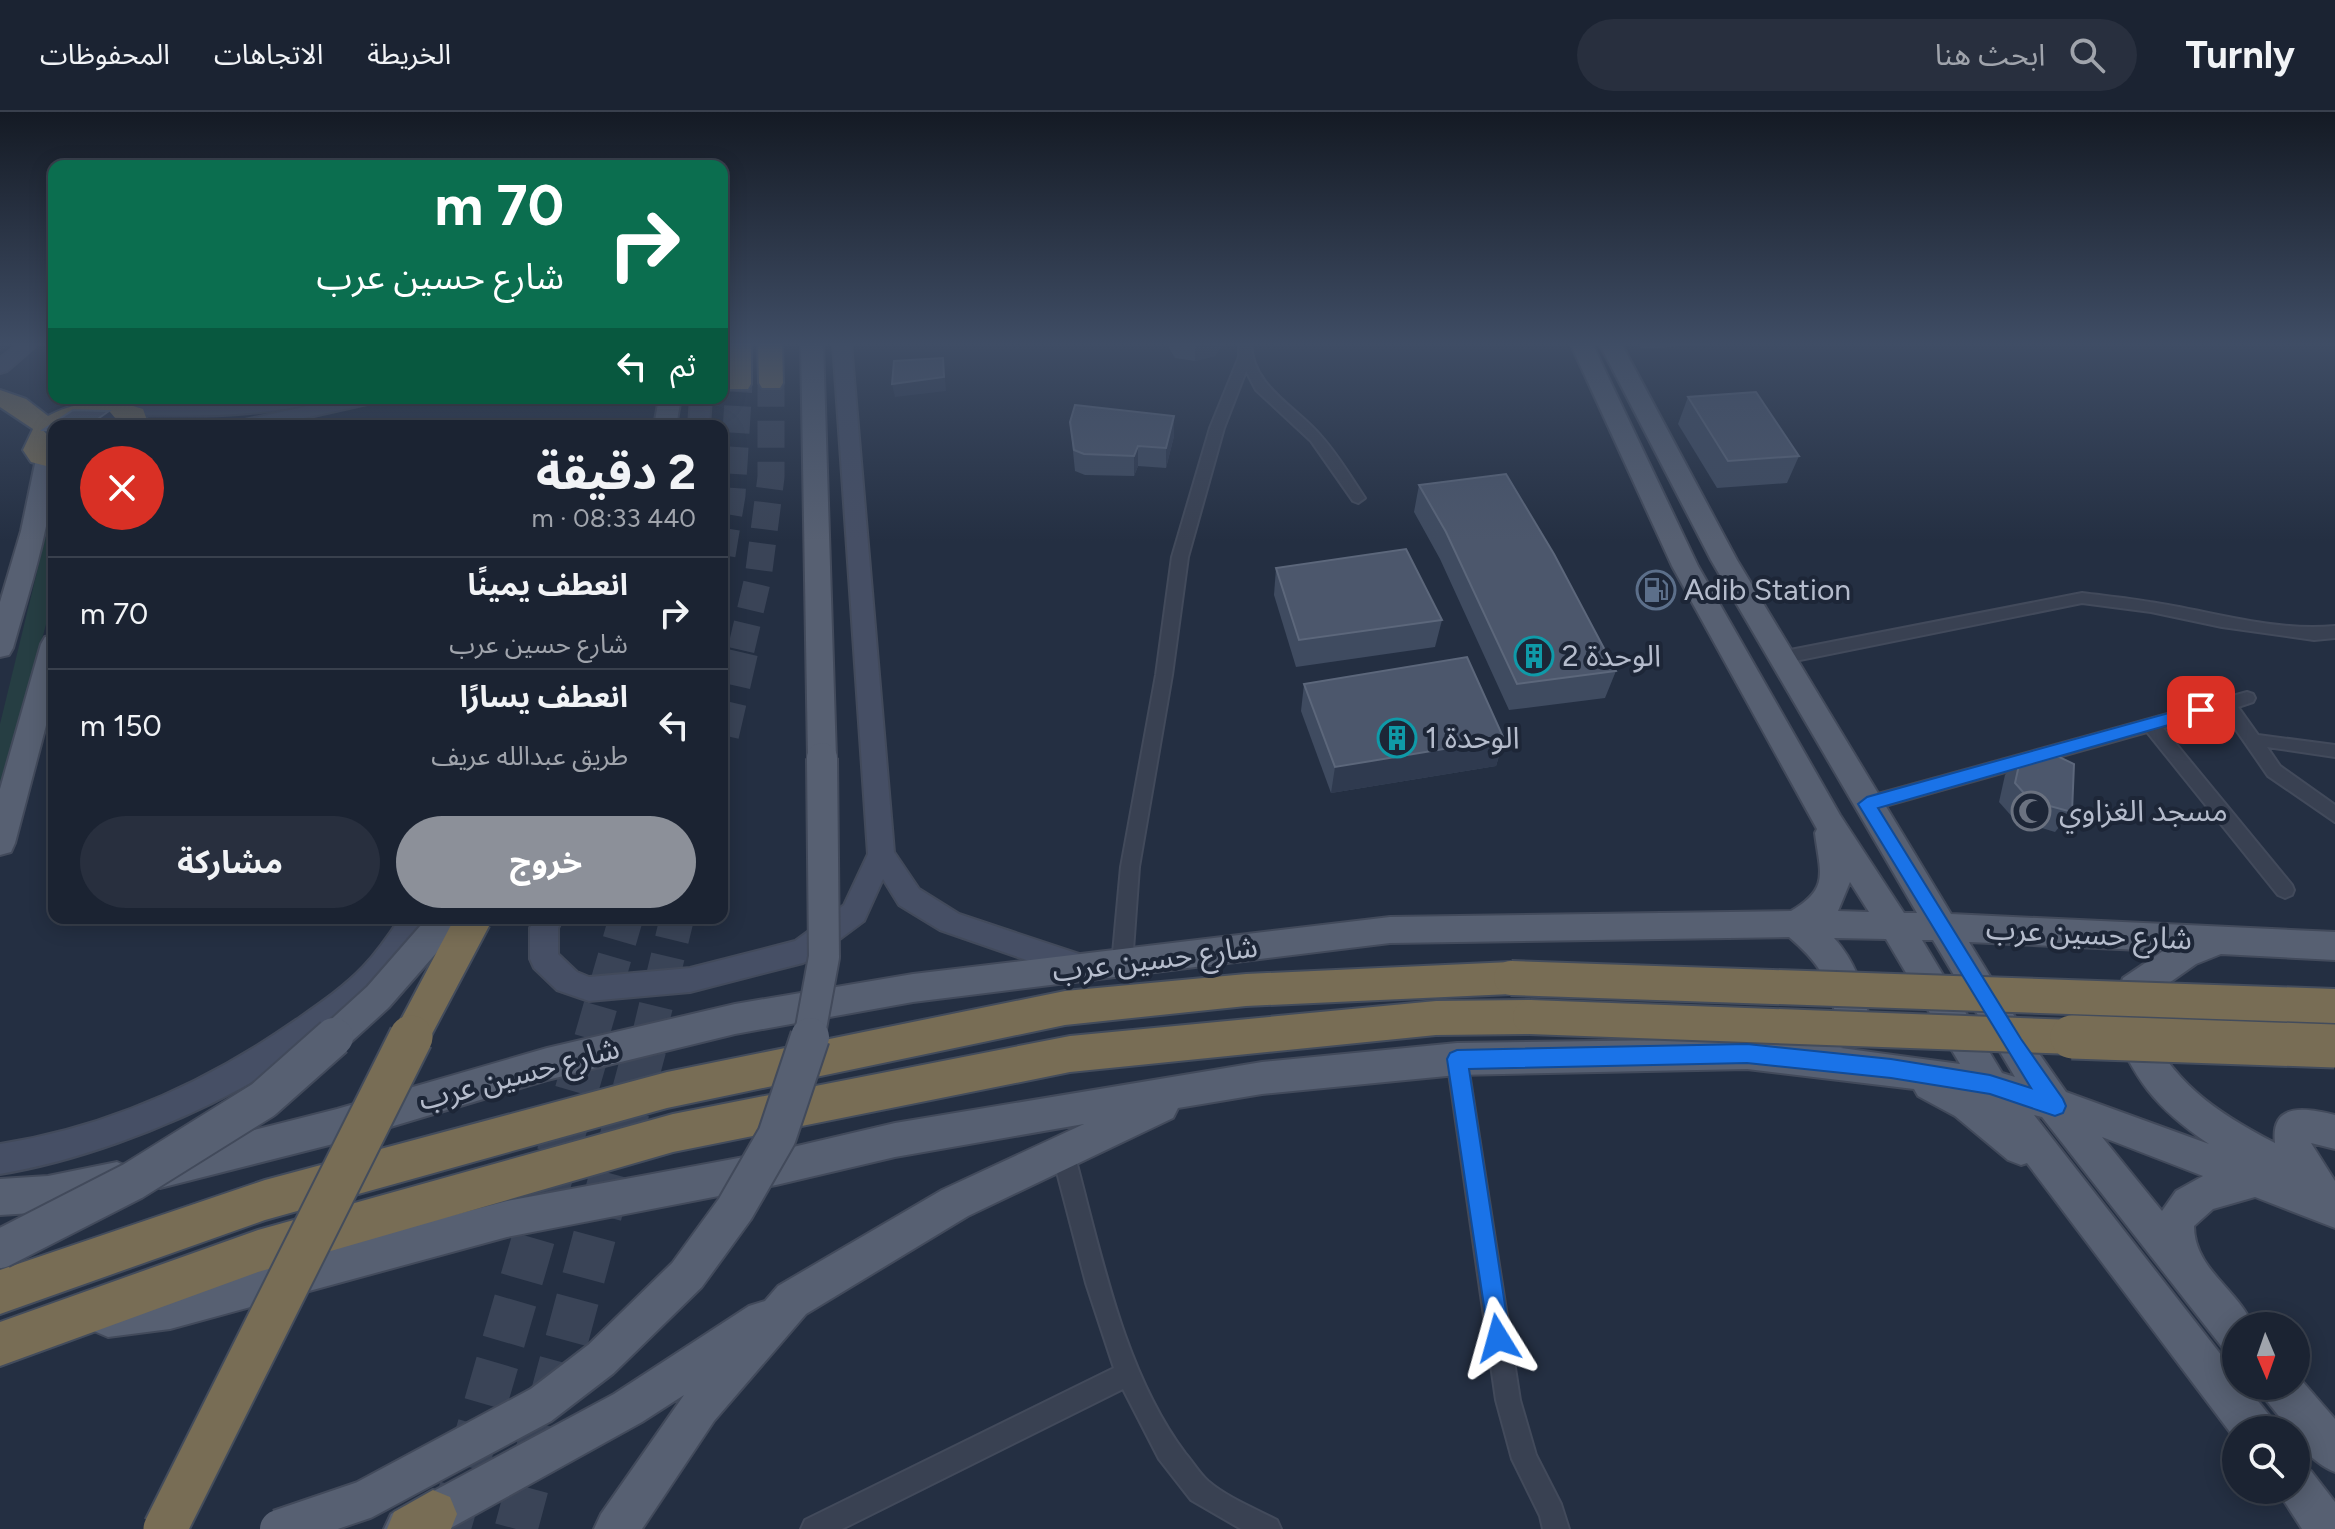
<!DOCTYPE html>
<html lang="ar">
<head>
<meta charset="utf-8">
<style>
  body { margin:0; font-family:Figtree,"Noto Sans Arabic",sans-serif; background:#282f3e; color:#f1f3f6; direction:rtl; height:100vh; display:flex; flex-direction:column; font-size:30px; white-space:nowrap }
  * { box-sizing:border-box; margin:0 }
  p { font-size:26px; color:#a0a4ac }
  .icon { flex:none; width:44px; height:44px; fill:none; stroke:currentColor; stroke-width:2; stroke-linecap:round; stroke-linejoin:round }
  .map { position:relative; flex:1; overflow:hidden; direction:ltr }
  .panel { position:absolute; left:48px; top:308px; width:680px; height:504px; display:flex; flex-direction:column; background:#1b2332; border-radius:16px; box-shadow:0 4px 20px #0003,0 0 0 2px #39404d; direction:rtl }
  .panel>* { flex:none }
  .top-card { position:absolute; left:48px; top:48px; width:680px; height:244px; border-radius:16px; box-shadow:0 4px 20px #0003,0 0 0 2px #39404d; direction:rtl; background:#0b6e4f; color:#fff; overflow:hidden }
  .needle { width:52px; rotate:178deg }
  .fabs { position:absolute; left:2222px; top:1200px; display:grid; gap:16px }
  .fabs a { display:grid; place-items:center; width:88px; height:88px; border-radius:50%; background:#1b2332; box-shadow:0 4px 20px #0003,0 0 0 2px #39404d; font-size:40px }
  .pin { position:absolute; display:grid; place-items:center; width:68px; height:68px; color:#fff; margin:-34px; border-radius:16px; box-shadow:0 4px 12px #0006 }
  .me { position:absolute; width:88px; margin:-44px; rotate:352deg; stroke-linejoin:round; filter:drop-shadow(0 0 6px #0008) }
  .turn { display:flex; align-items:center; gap:28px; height:168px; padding:0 32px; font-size:36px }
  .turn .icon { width:104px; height:104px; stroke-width:2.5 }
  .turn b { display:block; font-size:56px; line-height:68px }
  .then { display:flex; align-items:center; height:76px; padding:0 32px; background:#0003; gap:16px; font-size:30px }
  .round { display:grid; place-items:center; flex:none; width:84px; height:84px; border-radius:42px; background:#282f3e }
  .head { display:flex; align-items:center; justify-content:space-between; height:136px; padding:0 32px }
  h1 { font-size:48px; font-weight:700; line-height:60px }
  .primary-button { display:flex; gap:16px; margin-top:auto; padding:16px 32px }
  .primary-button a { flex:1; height:92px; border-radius:48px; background:#8c9099; color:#fff; font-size:32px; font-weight:700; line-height:92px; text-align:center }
  .primary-button a+a { background:#282f3e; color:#f1f3f6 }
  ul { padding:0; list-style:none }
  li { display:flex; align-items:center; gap:24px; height:112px; padding:0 32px; border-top:2px solid #39404d }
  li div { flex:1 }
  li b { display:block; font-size:30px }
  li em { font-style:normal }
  header { display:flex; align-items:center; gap:48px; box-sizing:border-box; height:112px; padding:0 40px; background:#1b2332; border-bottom:2px solid #39404d }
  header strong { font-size:38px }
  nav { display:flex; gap:44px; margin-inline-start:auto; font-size:28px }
  .search { width:560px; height:72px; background:#282f3e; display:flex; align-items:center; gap:20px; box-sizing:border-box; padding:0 28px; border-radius:44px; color:#a0a4ac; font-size:30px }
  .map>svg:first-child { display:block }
  .green { fill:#263e43 }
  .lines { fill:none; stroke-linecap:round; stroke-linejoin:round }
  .highway-tunnel-far2 { stroke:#3a4457; stroke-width:27; stroke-dasharray:27 14; stroke-linecap:butt }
  .highway-tunnel-far1 { stroke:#3a4457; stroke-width:34; stroke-dasharray:34 17; stroke-linecap:butt }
  .highway-tunnel { stroke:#3a4457; stroke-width:43; stroke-dasharray:43 22; stroke-linecap:butt }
  .street-casing { stroke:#424a5b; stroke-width:4 }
  .secondary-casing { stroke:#424a5b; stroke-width:4 }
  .primary-casing { stroke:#424a5b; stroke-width:4 }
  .highway-casing { stroke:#434c5c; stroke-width:4 }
  .street { fill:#394152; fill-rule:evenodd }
  .secondary { fill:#464f65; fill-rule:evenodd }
  .primary { fill:#576072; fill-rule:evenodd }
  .highway { fill:#786d55; fill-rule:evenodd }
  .primary-bridge-far1-casing { stroke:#424a5b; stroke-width:34; stroke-linecap:butt }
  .primary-bridge-casing { stroke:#424a5b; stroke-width:42; stroke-linecap:butt }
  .highway-bridge-far1-casing { stroke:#434c5c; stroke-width:38; stroke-linecap:butt }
  .highway-bridge-casing { stroke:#434c5c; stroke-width:47; stroke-linecap:butt }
  .primary-bridge-far1 { stroke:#576072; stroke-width:30 }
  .primary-bridge { stroke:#576072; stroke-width:38 }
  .highway-bridge-far1 { stroke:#786d55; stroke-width:34 }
  .highway-bridge { stroke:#786d55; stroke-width:43 }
  .wall { fill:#3f4b60 }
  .shaded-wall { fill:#2f3a4f }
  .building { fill:#4c576c; stroke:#5c677b; stroke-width:2 }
  .route { fill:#1a73e8; stroke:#114b97; stroke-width:2 }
  .labels { text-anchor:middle; stroke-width:8; stroke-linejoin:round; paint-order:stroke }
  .poi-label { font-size:30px; fill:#b5bccc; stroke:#1d2637; text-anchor:start }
  .street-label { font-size:30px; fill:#b5bccc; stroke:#1d2637 }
</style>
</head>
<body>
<header>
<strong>Turnly</strong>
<div class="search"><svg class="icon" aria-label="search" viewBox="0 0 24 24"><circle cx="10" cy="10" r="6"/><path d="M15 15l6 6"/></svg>ابحث هنا</div>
<nav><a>الخريطة</a><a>الاتجاهات</a><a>المحفوظات</a></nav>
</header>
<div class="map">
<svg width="2335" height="1417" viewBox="0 0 2335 1417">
  <rect width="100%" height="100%" fill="#242f42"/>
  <polygon class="green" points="54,363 54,483 0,682 0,612 52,398"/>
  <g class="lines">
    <g class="highway-tunnel-far2">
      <polyline points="722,443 732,383 739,272"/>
      <polyline points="741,538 758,466 771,365 771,271"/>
    </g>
    <g class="highway-tunnel-far1">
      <polyline points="722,623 742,536"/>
      <polyline points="591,927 626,806"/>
      <polyline points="648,927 677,806"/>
    </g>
    <g class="highway-tunnel">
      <polyline points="449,1417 592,925"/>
      <polyline points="516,1417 648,925"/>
    </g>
    <g class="street-casing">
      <g id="street">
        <path d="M1239,231h12c1,44 45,63 70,93 17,19 30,41 44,62l-7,5 -5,-2 -42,-60 -55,-51 -10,-19 -22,57 -36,129 -16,118 -33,192 -7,97 -3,6 -7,2 -7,-2 -3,-6 9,-97 35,-192 16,-118 38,-129 29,-71z"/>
        <path d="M2082,481c23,3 46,5 68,9 61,9 123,30 185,24v12l-21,2 -92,-13 -71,-15 -69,-9 -302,61 -8,-6 8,-6z"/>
        <polygon points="2247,580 2253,582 2255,586 2253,590 2238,595 2258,623 2335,633 2335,645 2267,635 2280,654 2335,693 2335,710 2268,664 2223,599 2163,616 2292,773 2294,778 2292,783 2285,786 2278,783 2147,620 1867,699 1861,697 1858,692 1861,687 1867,685"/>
        <polygon points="1457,938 1464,940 1467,947 1520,1288 1536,1343 1561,1392 1569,1417 1543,1417 1540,1404 1512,1347 1496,1288 1447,947 1450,940"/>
        <path d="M1063,1031l8,3 3,7c27,100 49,217 111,300 8,9 14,20 23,28 20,17 46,27 69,39l4,9h-40l-50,-29 -32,-41 -36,-70 -281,140h-41l4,-9 309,-152 -28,-85 -34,-130 3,-7z"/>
      </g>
    </g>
    <g class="secondary-casing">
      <g id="secondary">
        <polygon points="19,231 39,231 7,259 0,261 0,246"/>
        <polygon points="833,231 851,231 894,740 919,777 959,802 1094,847 1098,856 1094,865 1084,868 940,818 899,793 883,767 864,809 813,847 803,851 690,880 589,889 557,878 534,856 530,847 530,816 535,806 563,806 558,816 558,842 577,860 589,865 690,856 795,829 844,793 868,742"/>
        <path d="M287,286h35l-3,4c-65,16 -128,14 -194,13l-10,-6 10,-6 94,1z"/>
        <polygon points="343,286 379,286 376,290 269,314 233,314 236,310"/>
        <polygon points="691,286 711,286 709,314 689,314"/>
        <path d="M400,806h30c-66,133 -290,233 -430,256v-30c108,-17 207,-62 296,-124 23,-16 48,-33 67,-53 14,-15 26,-32 37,-49z"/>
      </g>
    </g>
    <g class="primary-casing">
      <g id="primary">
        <polygon points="801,231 823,231 836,646 832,654 822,657 812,654 808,646"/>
        <path d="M1570,231h22l106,223 142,249 64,98h13l-206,-353 -112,-217h22l116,217 214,354 384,18v28l-114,-6 -25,10 -47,33 -6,21c27,63 72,94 132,125 -5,-43 34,-34 60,-28v34l-24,-6 24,38v47l-80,-31 -42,12 -19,17c0,43 44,63 59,100h-17v27l-14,-6 -180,-230 -8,-2 202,259v12h10l23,29 6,15h-39v10l-209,-277 -6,2 -13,-5 -53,-44 -37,-20 -4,-7 -167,-20 -290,6 -195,19 -84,14 -5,10 -205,98 -162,98 -92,107 -72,108h-48l7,-15 83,-119 -42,27 -193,107h-65l7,-15 223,-120 135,-88 16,-5 13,-15 164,-96 142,-66 -189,33 -119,28 -269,52 -337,92 -62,8 -14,-6 -6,-14 6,-14 14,-6 62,-8 337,-88 269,-50 119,-28 367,-61 195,-19 290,-4 64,6 -3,-6 5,-11 14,-6 8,-8c-5,-35 -19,-54 -46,-77l-399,6 -477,59 -178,32 -188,46 -210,63 -177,45 -13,-5 -5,-12 5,-12 13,-5 177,-45 210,-61 188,-44 178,-30 477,-57 401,-6c39,-23 29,-38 24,-78l2,-4 -145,-263zM1850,770l19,30 -31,-1zM1834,826l52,1 74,125 -119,-16 10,-4 18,-25c-5,-31 -14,-58 -35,-81zM1922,828h11l82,137 -13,-4zM1969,830l194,9 -40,27 -14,40c25,61 45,89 100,126l-143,-52 -40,-57zM2102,1025l101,39 -27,15 -14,20z"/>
        <polygon points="659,286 681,286 676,314 654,314"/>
        <path d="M48,340l6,1c0,67 -23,131 -41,195l-4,7 -9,2v-55l21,-71 15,-72 4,-5z"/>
        <polygon points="54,523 54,583 15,731 11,740 0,743 0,677 41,532 45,525"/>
        <polygon points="117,1050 130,1056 135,1068 130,1080 48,1100 0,1103 0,1067 48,1064"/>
        <path d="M2296,1262l39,45v53c-15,-6 -39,-24 -39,-42h-6l-24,-30 -6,-14h36z"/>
        <polygon points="2296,1353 2311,1359 2335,1390 2335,1417 2302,1417 2277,1378 2296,1378"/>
      </g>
    </g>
    <g class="highway-casing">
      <g id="highway">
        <polygon points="727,231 751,231 751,272 748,277 730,277 727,272"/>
        <polygon points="758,231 782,231 783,271 780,276 762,276 759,271"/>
        <path d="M0,278l26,9 22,17c30,-16 63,-18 95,-7l6,17h-26l-1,-8 -30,-1 -25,9h-13l-5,24 5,2v16l-23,-6 -8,-12 10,-21 -33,-22z"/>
        <polygon points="1511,850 1524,855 1530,866 1524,877 1511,882 1246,894 1065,913 667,996 265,1108 0,1202 0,1158 265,1068 667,960 1065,879 1246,862"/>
        <polygon points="1530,888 1543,893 1549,905 1543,917 1530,922 1436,923 1070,960 673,1040 258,1160 0,1254 0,1210 258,1118 673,1002 1070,924 1436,889"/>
        <polygon points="433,1378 450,1385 457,1402 451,1417 387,1417 394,1400"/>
      </g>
    </g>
    <use href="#street" class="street"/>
    <use href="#secondary" class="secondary"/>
    <use href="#primary" class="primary"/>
    <use href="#highway" class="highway"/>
    <g class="primary-bridge-far1-casing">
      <g id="primary-bridge-far1">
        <polyline points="332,927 378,885 447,806"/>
        <polyline points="809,927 824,845 822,646"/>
      </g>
    </g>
    <g class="primary-bridge-casing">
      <g id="primary-bridge">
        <polyline points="0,1137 133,1069 263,988 334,925"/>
        <polyline points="279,1417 364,1388 541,1293 601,1247 687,1163 735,1097 777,1024 810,925"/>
      </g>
    </g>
    <g class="highway-bridge-far1-casing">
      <g id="highway-bridge-far1">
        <polyline points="1511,866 2335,894"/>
        <polyline points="1530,905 2128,927"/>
        <polyline points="410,927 474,806"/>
      </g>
    </g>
    <g class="highway-bridge-casing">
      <g id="highway-bridge">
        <polyline points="2072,925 2335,934"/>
        <polyline points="165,1417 411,925"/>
      </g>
    </g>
    <use href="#primary-bridge-far1" class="primary-bridge-far1"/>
    <use href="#primary-bridge" class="primary-bridge"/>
    <use href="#highway-bridge-far1" class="highway-bridge-far1"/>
    <use href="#highway-bridge" class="highway-bridge"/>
  </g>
  <g class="wall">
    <polygon points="1169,231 1224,231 1215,244 1195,249 1175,246 1169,236"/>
    <polygon points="1638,231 1727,231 1641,237"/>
    <polygon points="1688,285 1799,344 1787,371 1717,376 1678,312"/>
    <polygon points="73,298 109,299 120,312 118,314 54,314 54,331 43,318"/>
    <polygon points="1174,304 1174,324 1166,356 1138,354 1134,364 1085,363 1075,359 1070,310"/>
    <polygon points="1419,373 1616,559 1605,586 1509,598 1440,447 1414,400"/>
    <polygon points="1276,456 1442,508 1435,535 1296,555 1274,483"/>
    <polygon points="1304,572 1504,627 1496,654 1331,681 1301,599"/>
    <polygon points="2021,644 2072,700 2055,720 2015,708 1999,690 2005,663"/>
  </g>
  <g class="shaded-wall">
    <polygon points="0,231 11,231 0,240"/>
    <polygon points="1197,231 1224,231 1215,244 1195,249 1195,232"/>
    <polygon points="943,246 946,279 895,285 892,272"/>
    <polygon points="109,299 120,312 118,314 87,314"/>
    <polygon points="1174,304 1174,324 1166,356 1166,336"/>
    <polygon points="1138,334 1138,354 1134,364 1134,344"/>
    <polygon points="1504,627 1496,654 1331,681 1335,655"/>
  </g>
  <g class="building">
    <polygon points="943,246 944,265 892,272 894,249"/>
    <polygon points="1756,280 1799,344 1728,349 1688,285"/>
    <polygon points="1075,293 1174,304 1166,336 1138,334 1134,344 1084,342 1074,338 1070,310"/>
    <polygon points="73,298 109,299 88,314 54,314 54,319 43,318"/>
    <polygon points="1506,362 1554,442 1616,559 1517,572 1446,420 1419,373"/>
    <polygon points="1406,437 1442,508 1299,528 1276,456"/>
    <polygon points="1467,545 1504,627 1335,655 1304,572"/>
    <polygon points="2055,643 2074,652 2072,700 2031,689 2015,671 2021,644"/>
  </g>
  <linearGradient id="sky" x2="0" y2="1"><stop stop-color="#141a24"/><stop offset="0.54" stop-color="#3f4d65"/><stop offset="1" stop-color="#3f4d65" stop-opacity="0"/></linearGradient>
  <rect width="2335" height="429" fill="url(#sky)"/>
  <polygon class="route" points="2201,592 2209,598 2207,602 1878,696 2021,927 2063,987 2066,994 2063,1001 2055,1004 1990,982 1891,966 1747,951 1469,957 1510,1226 1507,1234 1498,1238 1490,1234 1447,947 1450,941 1457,938 1747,932 1891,947 1990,963 2031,976 1858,692 1867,685"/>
  <defs>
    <g id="fuel-ring" transform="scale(2)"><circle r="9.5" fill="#1d2637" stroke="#5c6f8a" stroke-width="1.5"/><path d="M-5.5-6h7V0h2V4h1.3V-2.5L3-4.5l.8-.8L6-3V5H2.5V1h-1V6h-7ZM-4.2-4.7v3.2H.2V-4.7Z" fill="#5c6f8a"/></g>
    <g id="building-ring" transform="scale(2)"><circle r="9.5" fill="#1d2637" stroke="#0f9aa8" stroke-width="1.5"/><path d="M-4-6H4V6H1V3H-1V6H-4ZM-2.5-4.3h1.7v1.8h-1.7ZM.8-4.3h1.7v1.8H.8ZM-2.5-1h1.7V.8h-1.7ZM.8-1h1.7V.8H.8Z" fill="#0f9aa8"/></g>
    <g id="mosque-ring" transform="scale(2)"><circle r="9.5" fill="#1d2637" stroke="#6b7280" stroke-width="1.5"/><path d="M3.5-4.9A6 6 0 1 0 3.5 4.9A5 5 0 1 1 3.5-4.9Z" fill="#6b7280"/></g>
  </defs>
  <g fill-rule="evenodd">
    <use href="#fuel-ring" x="1656" y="478"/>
    <use href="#building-ring" x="1534" y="544"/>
    <use href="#building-ring" x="1397" y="626"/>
    <use href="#mosque-ring" x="2031" y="699"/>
  </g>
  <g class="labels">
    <g class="poi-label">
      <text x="1684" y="488">Adib Station</text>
      <text x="1562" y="554">الوحدة 2</text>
      <text x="1425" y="636">الوحدة 1</text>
      <text x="2059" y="709">مسجد الغزاوي</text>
    </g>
    <g class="street-label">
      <text transform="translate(2089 822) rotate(3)" y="10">شارع حسين عرب</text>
      <text transform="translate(1155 847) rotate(-7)" y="10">شارع حسين عرب</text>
      <text transform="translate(519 962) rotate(-15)" y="10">شارع حسين عرب</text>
    </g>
  </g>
</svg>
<div class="fabs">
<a><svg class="needle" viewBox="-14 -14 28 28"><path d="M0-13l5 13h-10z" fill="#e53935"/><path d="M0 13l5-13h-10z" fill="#a0a4ac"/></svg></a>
<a><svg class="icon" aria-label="search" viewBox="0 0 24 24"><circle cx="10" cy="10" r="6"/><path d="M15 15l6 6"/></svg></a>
</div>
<div class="pin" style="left:2201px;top:598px;background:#d93025"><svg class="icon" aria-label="arrive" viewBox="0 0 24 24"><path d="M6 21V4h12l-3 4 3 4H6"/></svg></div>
<svg class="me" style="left:1498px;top:1226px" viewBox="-20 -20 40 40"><path d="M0-17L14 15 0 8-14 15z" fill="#1a73e8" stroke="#fff" stroke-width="4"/></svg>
<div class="top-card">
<div class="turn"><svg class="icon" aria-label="right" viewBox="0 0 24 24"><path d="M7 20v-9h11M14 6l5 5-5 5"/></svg><div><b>70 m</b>شارع حسين عرب</div></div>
<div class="then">ثم<svg class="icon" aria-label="left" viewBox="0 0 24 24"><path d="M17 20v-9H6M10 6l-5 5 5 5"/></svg></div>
</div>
<section class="panel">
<div class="head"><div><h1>2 دقيقة</h1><p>440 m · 08:33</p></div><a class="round" style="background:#d93025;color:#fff"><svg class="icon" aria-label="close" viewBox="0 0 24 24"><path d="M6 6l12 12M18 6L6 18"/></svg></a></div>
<ul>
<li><svg class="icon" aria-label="right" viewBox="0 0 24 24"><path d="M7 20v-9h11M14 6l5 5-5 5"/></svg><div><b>انعطف يمينًا</b><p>شارع حسين عرب</p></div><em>70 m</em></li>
<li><svg class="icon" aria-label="left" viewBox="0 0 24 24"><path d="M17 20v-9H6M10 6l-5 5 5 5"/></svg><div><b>انعطف يسارًا</b><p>طريق عبدالله عريف</p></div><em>150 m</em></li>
</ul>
<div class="primary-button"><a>خروج</a><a>مشاركة</a></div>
</section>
</div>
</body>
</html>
